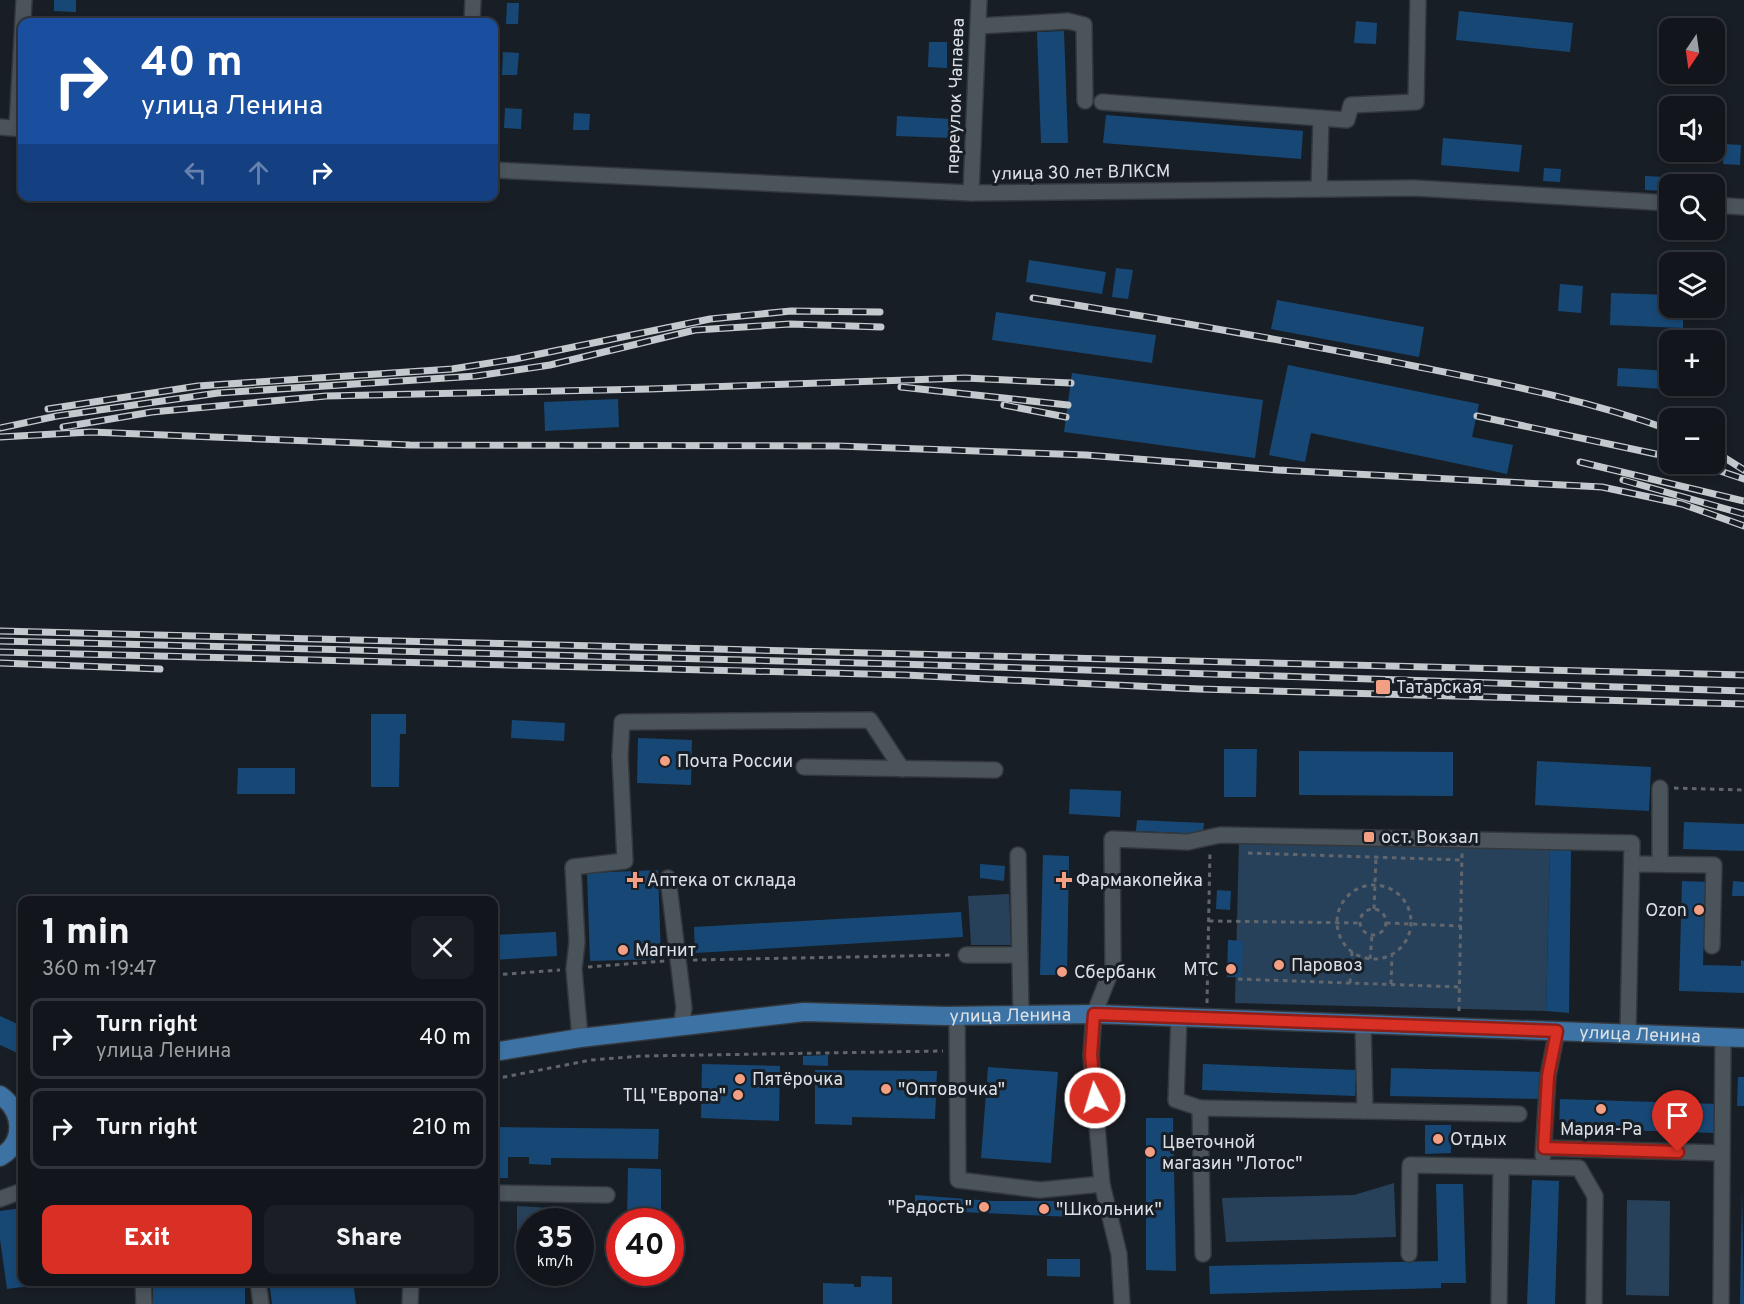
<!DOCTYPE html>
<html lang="en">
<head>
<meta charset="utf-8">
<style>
  body { margin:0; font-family:Overpass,sans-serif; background:#1b1f25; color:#f1f3f6; height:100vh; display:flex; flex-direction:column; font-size:22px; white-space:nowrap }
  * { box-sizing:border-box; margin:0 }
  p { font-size:20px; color:#9c9fa3 }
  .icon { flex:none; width:33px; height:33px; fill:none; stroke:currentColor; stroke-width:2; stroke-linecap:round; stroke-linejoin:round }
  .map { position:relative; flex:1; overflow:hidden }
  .side { position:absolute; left:18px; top:896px; width:480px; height:390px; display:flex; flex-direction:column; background:#12161c; border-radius:12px; box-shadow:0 3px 9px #0003,0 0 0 2px #31353b }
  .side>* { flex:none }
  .hud { position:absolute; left:18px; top:18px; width:480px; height:183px; border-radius:12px; box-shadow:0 3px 9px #0003,0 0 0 2px #31353b; background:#1a4fa0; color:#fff; overflow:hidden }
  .needle { width:39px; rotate:193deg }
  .buttons { position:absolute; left:1659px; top:18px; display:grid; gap:12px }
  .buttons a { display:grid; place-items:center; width:66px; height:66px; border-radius:12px; background:#12161c; box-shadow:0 3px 9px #0003,0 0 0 2px #31353b; font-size:30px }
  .speed { position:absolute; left:516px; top:1208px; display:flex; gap:12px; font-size:30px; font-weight:700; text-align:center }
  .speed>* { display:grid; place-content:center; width:78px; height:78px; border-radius:50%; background:#12161c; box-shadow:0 3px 9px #0003,0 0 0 2px #31353b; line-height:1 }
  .speed small { font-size:15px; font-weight:400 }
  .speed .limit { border:9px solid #d22; background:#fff; color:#111 }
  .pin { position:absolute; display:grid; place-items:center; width:51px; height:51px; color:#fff; margin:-62px -26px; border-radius:50% 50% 50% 0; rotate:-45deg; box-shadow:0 0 6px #0007 }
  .pin .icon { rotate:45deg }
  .me { position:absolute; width:66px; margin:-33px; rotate:355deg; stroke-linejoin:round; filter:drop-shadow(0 0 4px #0008) }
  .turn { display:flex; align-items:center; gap:21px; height:126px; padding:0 24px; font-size:27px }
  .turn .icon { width:78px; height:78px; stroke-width:2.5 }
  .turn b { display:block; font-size:42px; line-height:51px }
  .lanes { display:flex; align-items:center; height:57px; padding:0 24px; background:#0003; justify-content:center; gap:30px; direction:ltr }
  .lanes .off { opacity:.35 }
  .round { display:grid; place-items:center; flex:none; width:63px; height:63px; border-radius:12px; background:#1b1f25 }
  .headline { display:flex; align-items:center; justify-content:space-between; height:102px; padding:0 24px }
  h1 { font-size:36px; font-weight:800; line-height:45px }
  .primary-button { display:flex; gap:12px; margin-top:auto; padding:12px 24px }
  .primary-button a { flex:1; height:69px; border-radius:12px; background:#d93025; color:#fff; font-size:24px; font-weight:800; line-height:69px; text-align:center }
  .primary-button a+a { background:#1b1f25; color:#f1f3f6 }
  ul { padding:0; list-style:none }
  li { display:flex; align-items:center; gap:18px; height:81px; margin:0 12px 9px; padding:0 12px; border:3px solid #31353b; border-radius:12px }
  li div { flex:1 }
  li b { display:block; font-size:22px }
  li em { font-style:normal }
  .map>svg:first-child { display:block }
  .green { fill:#27415b }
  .building { fill:#174875 }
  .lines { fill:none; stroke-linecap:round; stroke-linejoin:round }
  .minor-casing { stroke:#33383d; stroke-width:18 }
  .major-casing { stroke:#33383d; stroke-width:21 }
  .path { stroke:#61666d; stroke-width:3; stroke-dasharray:4.5 4.5; stroke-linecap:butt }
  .minor { stroke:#4b535b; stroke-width:15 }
  .major { stroke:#3d73a4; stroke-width:18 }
  .rail-casing { stroke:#c4c9ce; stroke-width:7 }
  .rail { stroke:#181e25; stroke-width:4.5; stroke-dasharray:14; stroke-linecap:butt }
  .route-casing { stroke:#8d1f18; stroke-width:15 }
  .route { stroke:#d93025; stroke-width:10 }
  .poi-dot { fill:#f39f83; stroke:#181e25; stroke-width:2 }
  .labels { text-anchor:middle; stroke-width:6; stroke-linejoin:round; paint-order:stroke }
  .street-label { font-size:18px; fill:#dbe0e5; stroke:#181e25 }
  .poi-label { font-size:18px; fill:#dbe0e5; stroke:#181e25; text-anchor:start }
</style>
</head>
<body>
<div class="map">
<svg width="1744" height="1304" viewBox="0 0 1744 1304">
  <rect width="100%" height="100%" fill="#181e25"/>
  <g class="green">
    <polygon points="1239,840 1550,848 1546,1011 1235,1003"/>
    <polygon points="1009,894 1011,945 971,945 968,896"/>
    <polygon points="1394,1183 1396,1237 1226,1242 1222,1198 1354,1195"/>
    <polygon points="1627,1200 1670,1201 1669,1296 1626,1295"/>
    <polygon points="517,1206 567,1209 567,1221 530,1221 529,1232 517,1231"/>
  </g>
  <g class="building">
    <polygon points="54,0 76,0 76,12 54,11"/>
    <polygon points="507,3 519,3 518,24 506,24"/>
    <polygon points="1459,11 1573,23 1570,52 1456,40"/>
    <polygon points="1356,21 1377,23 1376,44 1354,43"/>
    <polygon points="1064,31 1068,143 1041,143 1037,32"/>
    <polygon points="929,42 947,42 947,68 928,67"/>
    <polygon points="503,52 519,53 517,75 502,75"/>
    <polygon points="505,108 522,109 521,129 504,128"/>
    <polygon points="574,113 590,114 589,130 573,130"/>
    <polygon points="1106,115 1303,131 1301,159 1103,143"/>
    <polygon points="897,116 952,119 951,138 896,136"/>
    <polygon points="1443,138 1522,145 1519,172 1441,165"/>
    <polygon points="1724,144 1741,145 1740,165 1723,164"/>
    <polygon points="1544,168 1561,169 1560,182 1543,181"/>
    <polygon points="1645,176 1666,177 1665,191 1645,190"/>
    <polygon points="1692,180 1714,181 1714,184 1692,184"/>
    <polygon points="1029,260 1106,272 1102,294 1026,282"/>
    <polygon points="1116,268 1133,270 1128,299 1112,297"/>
    <polygon points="1560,284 1583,286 1581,313 1558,311"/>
    <polygon points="1611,293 1670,295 1670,308 1683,308 1683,328 1610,325"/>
    <polygon points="1277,300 1424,327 1419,357 1271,329"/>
    <polygon points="996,312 1156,335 1152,363 992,340"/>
    <polygon points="1288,365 1479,404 1472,437 1513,445 1507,474 1311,433 1305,462 1269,455"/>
    <polygon points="1618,368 1670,371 1670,386 1714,386 1714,374 1725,374 1724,393 1617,386"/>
    <polygon points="1072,373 1263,400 1255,458 1064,432"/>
    <polygon points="618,399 619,427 545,431 544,402"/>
    <polygon points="371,714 406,714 406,734 400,734 399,787 371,787"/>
    <polygon points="512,720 565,723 564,741 511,738"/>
    <polygon points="638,738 692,740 691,785 637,783"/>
    <polygon points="1224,749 1257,749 1256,797 1224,797"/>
    <polygon points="1299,751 1453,752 1453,796 1299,795"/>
    <polygon points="1537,761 1651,767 1649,811 1535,805"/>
    <polygon points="238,768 295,768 295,794 237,794"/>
    <polygon points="1070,789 1121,791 1120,817 1069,814"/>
    <polygon points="1137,820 1204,823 1203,834 1136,831"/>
    <polygon points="1684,822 1744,824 1744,851 1683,849"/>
    <polygon points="1550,848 1571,851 1569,1013 1546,1011"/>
    <polygon points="1043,855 1069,856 1067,975 1040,975"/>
    <polygon points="980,864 1005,866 1004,881 980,878"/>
    <polygon points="658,870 661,959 590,961 587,873"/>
    <polygon points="1682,881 1711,882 1711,898 1705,898 1703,965 1741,966 1741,960 1744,961 1744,993 1679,991"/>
    <polygon points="1733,881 1744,882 1744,896 1732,896"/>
    <polygon points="1217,890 1231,891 1230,910 1216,909"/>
    <polygon points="961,912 963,937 695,953 694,927"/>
    <polygon points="556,932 557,956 494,960 494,935"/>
    <polygon points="1228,940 1243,941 1242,977 1227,977"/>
    <polygon points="0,1016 22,1026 22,1055 0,1045"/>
    <polygon points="828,1055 828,1066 803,1065 803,1056"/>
    <polygon points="702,1064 780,1066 779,1121 701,1118"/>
    <polygon points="1203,1064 1356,1070 1355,1096 1202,1090"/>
    <polygon points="988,1067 1058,1072 1051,1163 981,1158"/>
    <polygon points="1391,1068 1543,1072 1542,1099 1390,1096"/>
    <polygon points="815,1070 937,1071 935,1119 852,1117 852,1125 815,1124"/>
    <polygon points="1738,1077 1744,1077 1744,1106 1737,1106"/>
    <polygon points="1560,1099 1718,1104 1717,1133 1559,1128"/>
    <polygon points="1146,1118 1173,1118 1176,1271 1146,1270"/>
    <polygon points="1425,1125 1451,1125 1451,1153 1425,1154"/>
    <polygon points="494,1127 659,1129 658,1159 551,1158 551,1165 529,1164 529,1157 508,1157 508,1178 494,1178"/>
    <polygon points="628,1168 661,1169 661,1221 627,1221"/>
    <polygon points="1532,1180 1559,1181 1555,1304 1527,1304"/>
    <polygon points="1436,1184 1463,1184 1466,1283 1441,1283 1441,1288 1210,1294 1209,1266 1438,1261"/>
    <polygon points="1742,1191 1744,1304 1740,1304"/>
    <polygon points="915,1195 992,1201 1072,1201 1072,1217 915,1210"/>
    <polygon points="22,1208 22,1281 37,1281 38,1285 7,1289 0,1239 0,1211"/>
    <polygon points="1047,1259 1080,1259 1080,1277 1047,1276"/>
    <polygon points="861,1276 892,1277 892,1304 823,1304 823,1283 854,1284 854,1287 861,1287"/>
    <polygon points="245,1281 245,1304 153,1304 153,1284"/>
    <polygon points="269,1281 353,1281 356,1304 272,1304"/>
  </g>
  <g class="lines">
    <g class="minor-casing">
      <g id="minor">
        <polyline points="472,22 473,0"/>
        <polyline points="978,26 1068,21 1084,25 1085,101"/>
        <polyline points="1102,102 1347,120 1351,105 1416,102 1418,0"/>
        <polyline points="0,127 22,129"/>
        <polyline points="17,128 24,0"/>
        <polyline points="494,170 971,193 1414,188 1670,203"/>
        <polyline points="1319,189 1321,118"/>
        <polyline points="971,193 979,0"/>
        <polyline points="1714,205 1744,207"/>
        <polyline points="804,767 995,770"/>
        <polyline points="1018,855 1021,1015"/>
        <polyline points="1632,864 1714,865 1712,946"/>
        <polyline points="1660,864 1660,788"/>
        <polyline points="668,878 684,1008 681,1026"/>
        <polyline points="966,955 1020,955"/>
        <polyline points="957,1016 958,1180 1040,1190 1102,1184"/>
        <polyline points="1179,1017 1176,1100 1200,1108"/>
        <polyline points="580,1038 574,969 577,942 573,867 625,861 620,756 622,722 870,720 902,769"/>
        <polyline points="1365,1111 1519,1114"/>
        <polyline points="1544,1148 1722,1153"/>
        <polyline points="1543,1156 1548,1076 1557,1031"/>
        <polyline points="494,1193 607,1195"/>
        <polyline points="0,1199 22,1191"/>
        <polyline points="1203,1254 1200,1108 1365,1111 1363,1024"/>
        <polyline points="1409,1254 1410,1165 1579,1168 1595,1196 1594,1304"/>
        <polyline points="143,1281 144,1304"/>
        <polyline points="258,1281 261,1304"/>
        <polyline points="410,1304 411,1281"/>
        <polyline points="1122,1304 1119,1254 1102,1184 1091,1055 1094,1014 1113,966 1112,839 1188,842 1220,835 1632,843 1628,1034"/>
        <polyline points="1499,1304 1501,1168"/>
        <polyline points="1721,1304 1723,1038"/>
      </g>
    </g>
    <g class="major-casing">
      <g id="major">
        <path id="s1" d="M494,1052l86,-14 224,-26 141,4 149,-2 650,24"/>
        <path d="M0,1095c23,16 26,47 0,62"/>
      </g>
    </g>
    <g class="path">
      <polyline points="1674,788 1744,790"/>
      <polyline points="1248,853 1462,860"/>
      <circle cx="1374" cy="922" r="37"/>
      <polyline points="1374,909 1376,857"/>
      <circle cx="1373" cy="922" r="13"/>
      <polyline points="1209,921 1360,923"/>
      <polyline points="1386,923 1461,926"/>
      <polyline points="1370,959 1372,935"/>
      <polyline points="693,960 953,955"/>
      <polyline points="588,967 665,961"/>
      <polyline points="494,975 560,970"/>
      <polyline points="1238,979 1460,987"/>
      <polyline points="1350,983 1352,952"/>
      <polyline points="1391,984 1392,956"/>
      <polyline points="1207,1003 1210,851"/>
      <polyline points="1459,1011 1462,853"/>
      <polyline points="494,1079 591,1060 642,1056 943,1051"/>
    </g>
    <use href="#minor" class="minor"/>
    <use href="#major" class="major"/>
    <g class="rail-casing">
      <g id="rail">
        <path d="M1033,298c129,21 258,43 386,69 85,17 169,33 251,63"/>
        <polyline points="901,387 1068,405"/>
        <polyline points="1004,405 1066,417"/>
        <polyline points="48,409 198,386 452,369 515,359 710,319 791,311 880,312"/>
        <polyline points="1477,416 1670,457"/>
        <polyline points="63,427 152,412 326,396 650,389 965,378 1071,383"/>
        <polyline points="0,428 57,416 218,393 476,376 550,365 695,330 790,324 881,327"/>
        <polyline points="0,437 91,432 410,445 838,446 1086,455 1278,470 1602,487 1682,504 1744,526"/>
        <polyline points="1714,451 1744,470"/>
        <polyline points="1580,462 1744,501"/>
        <polyline points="1699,464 1744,479"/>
        <polyline points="1623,480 1744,514"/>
        <polyline points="0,631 1744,675"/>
        <polyline points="0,641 898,664 1744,691"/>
        <polyline points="0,652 905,675 1199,689 1744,704"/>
        <polyline points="0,663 160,669"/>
      </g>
    </g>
    <use href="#rail" class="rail"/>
  </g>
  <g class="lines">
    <g class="route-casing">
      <polyline id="route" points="1095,1098 1091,1055 1094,1014 1557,1031 1548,1076 1544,1148 1678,1152"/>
    </g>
    <use href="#route" class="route"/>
  </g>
  <g class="poi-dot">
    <rect x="1375" y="679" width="16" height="16" rx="3"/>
    <circle cx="665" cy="761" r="6"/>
    <rect x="1363" y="831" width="12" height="12" rx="3"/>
    <path d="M632 871h6v6h6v6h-6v6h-6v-6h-6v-6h6z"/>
    <path d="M1061 871h6v6h6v6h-6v6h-6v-6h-6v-6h6z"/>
    <circle cx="1699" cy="910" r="6"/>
    <circle cx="623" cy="950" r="6"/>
    <circle cx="1279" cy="965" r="6"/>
    <circle cx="1231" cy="969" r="6"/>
    <circle cx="1062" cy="972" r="6"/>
    <circle cx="740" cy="1079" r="6"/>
    <circle cx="886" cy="1089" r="6"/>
    <circle cx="738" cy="1095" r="6"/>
    <circle cx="1601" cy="1109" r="6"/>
    <circle cx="1438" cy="1139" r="6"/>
    <circle cx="1150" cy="1152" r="6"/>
    <circle cx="984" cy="1207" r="6"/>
    <circle cx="1044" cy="1209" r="6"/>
  </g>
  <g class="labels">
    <g class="street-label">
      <text transform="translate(955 96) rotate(-88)" y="6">переулок Чапаева</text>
      <text transform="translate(1081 172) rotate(-1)" y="6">улица 30 лет ВЛКСМ</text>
      <text dy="6" stroke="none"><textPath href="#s1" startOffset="519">улица Ленина</textPath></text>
      <text dy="6" stroke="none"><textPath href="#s1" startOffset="1149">улица Ленина</textPath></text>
    </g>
    <g class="poi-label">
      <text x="1396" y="693">Татарская</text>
      <text x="677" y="767">Почта России</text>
      <text x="1381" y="843">ост. Вокзал</text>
      <text x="647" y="886">Аптека от склада</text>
      <text x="1076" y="886">Фармакопейка</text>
      <text x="1687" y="916" text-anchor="end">Ozon</text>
      <text x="635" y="956">Магнит</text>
      <text x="1291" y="971">Паровоз</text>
      <text x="1219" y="975" text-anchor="end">МТС</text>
      <text x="1074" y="978">Сбербанк</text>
      <text x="752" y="1085">Пятёрочка</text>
      <text x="898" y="1095">"Оптовочка"</text>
      <text x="726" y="1101" text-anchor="end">ТЦ "Европа"</text>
      <text x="1601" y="1135" text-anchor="middle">Мария-Ра</text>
      <text x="1450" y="1145">Отдых</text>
      <text x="1162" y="1148">Цветочной<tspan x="1162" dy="21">магазин "Лотос"</tspan></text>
      <text x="972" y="1213" text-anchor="end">"Радость"</text>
      <text x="1056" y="1215">"Школьник"</text>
    </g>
  </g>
</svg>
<div class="buttons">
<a><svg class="needle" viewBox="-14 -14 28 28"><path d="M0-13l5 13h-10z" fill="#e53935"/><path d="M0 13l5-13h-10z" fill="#9c9fa3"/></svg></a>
<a><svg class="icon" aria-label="sound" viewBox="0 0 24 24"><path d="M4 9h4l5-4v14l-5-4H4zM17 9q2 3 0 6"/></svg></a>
<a><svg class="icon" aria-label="search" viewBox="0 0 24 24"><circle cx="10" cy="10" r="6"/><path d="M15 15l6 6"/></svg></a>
<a><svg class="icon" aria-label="layers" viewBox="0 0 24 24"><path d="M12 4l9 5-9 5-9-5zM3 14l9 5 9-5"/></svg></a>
<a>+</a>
<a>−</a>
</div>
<div class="speed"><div>35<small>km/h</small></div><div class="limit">40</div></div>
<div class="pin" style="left:1678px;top:1152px;background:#d93025"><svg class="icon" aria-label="arrive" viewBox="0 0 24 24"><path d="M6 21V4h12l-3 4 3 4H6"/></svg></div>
<svg class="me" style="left:1095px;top:1098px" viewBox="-20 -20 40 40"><circle r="17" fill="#d93025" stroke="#fff" stroke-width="3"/><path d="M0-11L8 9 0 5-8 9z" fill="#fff"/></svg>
<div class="hud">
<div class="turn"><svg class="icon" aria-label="right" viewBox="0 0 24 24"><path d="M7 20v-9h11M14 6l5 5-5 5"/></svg><div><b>40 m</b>улица Ленина</div></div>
<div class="lanes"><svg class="icon off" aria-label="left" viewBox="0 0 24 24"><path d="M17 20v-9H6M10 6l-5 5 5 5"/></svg><svg class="icon off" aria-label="ahead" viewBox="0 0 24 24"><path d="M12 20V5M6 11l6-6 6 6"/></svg><svg class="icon" aria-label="right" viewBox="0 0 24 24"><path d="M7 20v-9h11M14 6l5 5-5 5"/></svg></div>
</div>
<section class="side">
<div class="headline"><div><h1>1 min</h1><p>360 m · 19:47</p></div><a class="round"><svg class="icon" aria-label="close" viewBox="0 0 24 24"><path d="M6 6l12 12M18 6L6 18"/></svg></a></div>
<ul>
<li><svg class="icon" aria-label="right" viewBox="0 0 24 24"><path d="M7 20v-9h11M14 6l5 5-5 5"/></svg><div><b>Turn right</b><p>улица Ленина</p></div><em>40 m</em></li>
<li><svg class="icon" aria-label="right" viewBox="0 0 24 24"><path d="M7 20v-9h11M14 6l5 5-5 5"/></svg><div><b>Turn right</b></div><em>210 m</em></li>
</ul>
<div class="primary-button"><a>Exit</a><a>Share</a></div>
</section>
</div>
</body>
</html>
